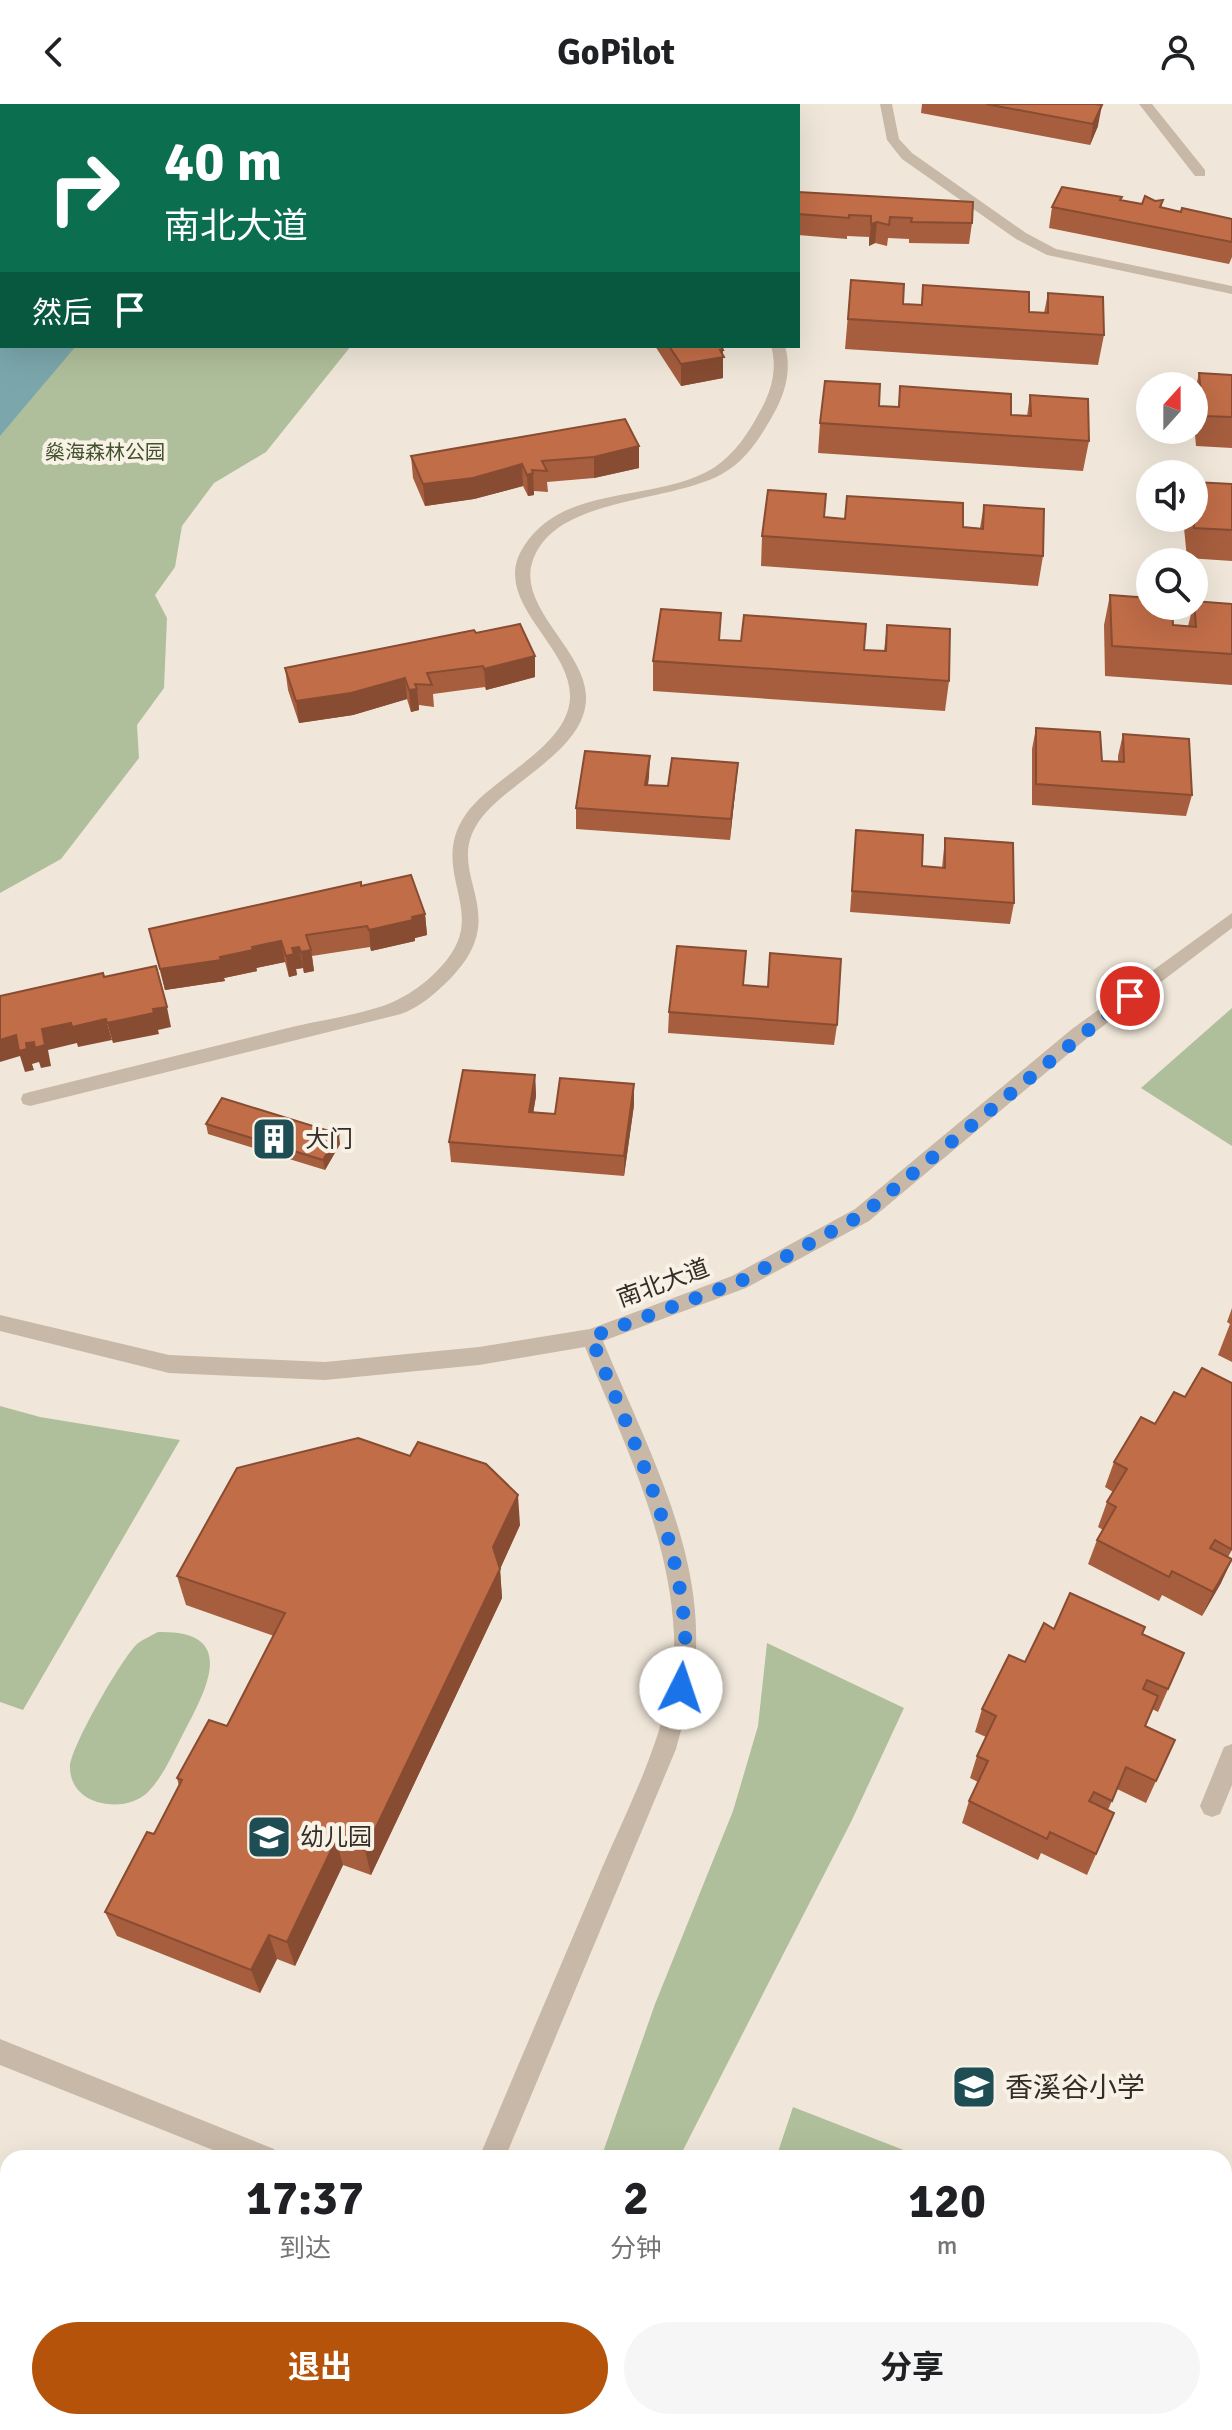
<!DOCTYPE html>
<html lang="zh">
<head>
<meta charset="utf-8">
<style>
  body { margin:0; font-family:Signika,"Noto Sans SC",sans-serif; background:#f6f6f6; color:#202124; height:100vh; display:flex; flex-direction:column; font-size:30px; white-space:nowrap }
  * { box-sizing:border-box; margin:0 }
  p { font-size:26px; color:#757577 }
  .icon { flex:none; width:44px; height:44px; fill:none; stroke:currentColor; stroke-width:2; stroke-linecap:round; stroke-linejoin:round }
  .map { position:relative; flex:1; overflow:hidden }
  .side { position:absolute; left:0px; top:2046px; width:1232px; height:280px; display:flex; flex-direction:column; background:#fff; border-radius:24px 24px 0 0; box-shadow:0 8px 32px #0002 }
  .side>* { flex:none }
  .hud { position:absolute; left:0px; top:0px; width:800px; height:244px; box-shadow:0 8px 32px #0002; background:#0b6e4f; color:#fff; overflow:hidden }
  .needle { width:52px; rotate:21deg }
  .tools { position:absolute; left:1136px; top:268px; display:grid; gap:16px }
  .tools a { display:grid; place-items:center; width:72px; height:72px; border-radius:50%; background:#fff; box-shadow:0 8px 32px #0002; font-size:40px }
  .pin { position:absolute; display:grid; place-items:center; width:68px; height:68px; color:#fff; margin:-34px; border:4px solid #fff; border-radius:50%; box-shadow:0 2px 8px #0007 }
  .me { position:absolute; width:88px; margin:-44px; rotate:4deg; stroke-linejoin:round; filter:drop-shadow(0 0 6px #0008) }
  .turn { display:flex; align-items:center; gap:28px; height:168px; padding:0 32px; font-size:36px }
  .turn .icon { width:104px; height:104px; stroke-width:2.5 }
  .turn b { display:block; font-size:56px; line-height:68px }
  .then { display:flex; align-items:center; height:76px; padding:0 32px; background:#0003; gap:16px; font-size:30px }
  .eta { display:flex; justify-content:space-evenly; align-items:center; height:136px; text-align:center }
  .eta b { font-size:48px; font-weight:700; line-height:56px }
  .cta { display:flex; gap:16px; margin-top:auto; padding:16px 32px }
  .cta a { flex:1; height:92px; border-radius:48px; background:#b45309; color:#fff; font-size:32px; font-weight:700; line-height:92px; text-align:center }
  .cta a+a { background:#f6f6f6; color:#202124 }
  header { display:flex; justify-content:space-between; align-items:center; height:104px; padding:0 32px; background:#fff; font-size:36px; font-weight:700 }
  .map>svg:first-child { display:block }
  .green { fill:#b0bf9b }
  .water { fill:#7ba7ac }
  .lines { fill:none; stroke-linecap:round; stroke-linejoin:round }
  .minor { fill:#c8b8a7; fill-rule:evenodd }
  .wall { fill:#a65e3e }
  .shaded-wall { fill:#874c32 }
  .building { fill:#c16d48; stroke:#874c32; stroke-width:2 }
  .route { stroke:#1a73e8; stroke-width:14; stroke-dasharray:0 25.2 }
  .labels { text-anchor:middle; stroke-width:8; stroke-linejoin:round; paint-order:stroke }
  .far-park-label { font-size:20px; fill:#41522c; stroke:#f8f1e6 }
  .poi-label { font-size:24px; fill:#352c27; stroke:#f8f1e6; text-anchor:start }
  .street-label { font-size:24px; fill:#352c27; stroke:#f8f1e6 }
  .near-poi-label { font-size:28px; fill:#352c27; stroke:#f8f1e6; text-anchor:start }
</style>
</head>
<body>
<header><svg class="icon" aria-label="back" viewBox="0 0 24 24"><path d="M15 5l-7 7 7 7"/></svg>GoPilot<svg class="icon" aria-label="person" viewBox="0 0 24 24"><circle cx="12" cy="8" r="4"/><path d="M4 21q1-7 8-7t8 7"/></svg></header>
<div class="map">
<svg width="1232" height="2326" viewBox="0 0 1232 2326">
  <rect width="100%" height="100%" fill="#f0e7da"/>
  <g class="green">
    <polygon points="0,0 278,2 2,2 2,242 351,242 266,348 214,379 182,422 175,463 155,491 167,514 164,584 137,621 139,654 61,755 0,789"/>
    <polygon points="1232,904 1232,1042 1141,984"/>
    <polygon points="0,1302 40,1313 180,1336 23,1606 0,1598"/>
    <path d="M158,1528c82,-2 48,58 25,102 -10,19 -19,41 -34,57 -6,7 -18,12 -27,13 -25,3 -52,-9 -52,-37 0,-19 52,-109 67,-123 6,-5 14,-8 21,-12z"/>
    <polygon points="767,1539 904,1604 851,1718 679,2054 601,2054 655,1900 733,1707 758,1622"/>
    <polygon points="793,2003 924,2054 776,2054"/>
    <polygon points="1224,2171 1232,2174 1232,2326 686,2326 688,2318 1224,2318"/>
  </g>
  <polygon class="water" points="0,0 95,0 2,2 2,242 76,242 0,332"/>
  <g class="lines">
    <g class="minor">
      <rect x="528" y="0" width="12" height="2"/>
      <polygon points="880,0 892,0 899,35 912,49 1026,129 1056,145 1232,182 1232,190 1047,151 1016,135 902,55 887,36"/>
      <polygon points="1139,0 1152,0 1205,66 1205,72 1195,72"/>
      <path d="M771,242h14c7,24 0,48 -12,69 -13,23 -27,46 -51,59 -54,30 -170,22 -190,89 -13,45 52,87 54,132 3,57 -85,88 -110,131 -30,51 38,88 -26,153 -13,13 -31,29 -49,35l-371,92 -7,-2 -2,-5 2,-5 7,-2c87,-22 174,-43 262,-65 29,-7 80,-14 105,-27 21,-10 45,-30 57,-51 26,-45 -24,-83 12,-135 26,-37 102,-67 104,-116 2,-54 -82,-97 -46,-152 41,-64 133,-42 191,-79 20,-14 33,-33 44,-54 12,-20 19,-44 12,-67z"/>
      <path d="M1232,809v15l-146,111 -217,182 -123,67 -143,53c39,96 97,200 93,307 -1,34 -11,68 -20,101l-171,409h-26c39,-93 79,-186 118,-278 32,-77 80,-161 77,-246 -5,-102 -52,-195 -89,-287l-106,18 -154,15 -156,-7 -169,-42v-16l169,40 156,7 154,-15 111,-18 142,-53 123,-67 217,-180z"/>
      <polygon points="1232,1640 1232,1681 1220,1710 1212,1713 1204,1710 1200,1702 1224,1643"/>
      <polygon points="0,1935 274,2045 278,2054 233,2054 0,1961"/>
      <polygon points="387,2318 415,2318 413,2326 385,2326"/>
    </g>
  </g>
  <g class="wall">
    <polygon points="922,0 1095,0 1098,22 1090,41 921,9"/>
    <polygon points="798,88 972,119 969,140 909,139 909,135 888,134 887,142 875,139 869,142 869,133 847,132 847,135 798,131"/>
    <polygon points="1122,93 1121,96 1142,100 1163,96 1161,104 1232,115 1232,153 1229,160 1049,124 1052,103"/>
    <polygon points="851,176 903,200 921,201 923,181 1029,208 1044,209 1048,189 1104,231 1098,261 845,245"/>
    <polygon points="655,242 721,242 723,246 723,274 681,282"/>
    <polygon points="1199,269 1232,271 1232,344 1196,342 1194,320 1194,291"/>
    <polygon points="900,282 1011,311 1027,312 1030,291 1089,337 1083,367 818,349 820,319 879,302 898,303"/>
    <polygon points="625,315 639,364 594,374 547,378 548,388 534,387 534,391 528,392 523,382 474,395 425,402 413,374 411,352"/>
    <polygon points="1232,380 1232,457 1187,454 1183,414 1194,414"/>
    <polygon points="984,401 1043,452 1038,482 761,462 762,432 824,413 980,424"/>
    <polygon points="1110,491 1173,521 1188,522 1193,502 1232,500 1232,581 1105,572 1104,521"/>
    <polygon points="887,521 949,577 945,607 653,587 653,557 720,536 884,547"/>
    <polygon points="476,529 535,552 535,573 486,586 485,583 433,590 434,603 419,601 419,606 411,608 407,595 353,611 299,619 288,586 285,564"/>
    <polygon points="1036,624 1102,657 1118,658 1118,652 1123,630 1192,691 1186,712 1032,701 1032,645"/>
    <polygon points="650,652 648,681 668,682 738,659 730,736 576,725 576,704"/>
    <polygon points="856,726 922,762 942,764 945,734 1014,799 1010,820 850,808"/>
    <polygon points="361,782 425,810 427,831 415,834 415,837 371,847 370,843 312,852 314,867 304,869 303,864 296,865 297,871 289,873 285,858 256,864 257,867 224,874 225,877 165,886 149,825"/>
    <polygon points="744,881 768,883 837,921 834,941 668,929 669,908"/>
    <polygon points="535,971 536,992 533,1009 555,1010 634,1001 624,1072 451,1058 449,1038"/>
    <polygon points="206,1020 340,1040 325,1066 208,1030"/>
    <polygon points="1232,1204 1232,1258 1218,1251 1230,1220 1227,1218"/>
    <polygon points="1141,1313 1232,1446 1228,1453 1221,1479 1202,1512 1162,1491 1159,1497 1088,1460 1097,1436 1103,1426 1098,1423 1107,1398 1113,1388 1105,1383 1114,1358"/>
    <polygon points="520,1421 500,1465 502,1494 371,1771 343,1761 295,1862 277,1855 260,1889 117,1832 105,1808 154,1730 179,1682 177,1674 227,1622 274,1532 186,1501 177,1472"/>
    <polygon points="1054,1525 1142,1530 1184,1549 1158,1608 1152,1605 1145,1622 1156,1677 1146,1699 1117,1685 1108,1706 1114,1709 1087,1771 1041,1749 1038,1756 962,1719 969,1697 978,1678 970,1674 977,1652 986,1633 975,1628 982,1605"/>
  </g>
  <g class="shaded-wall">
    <polygon points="467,0 480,0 475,2 467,2"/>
    <polygon points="1102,1 1098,22 1090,41 1093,20"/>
    <polygon points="877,118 875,139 869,142 871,120"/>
    <polygon points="720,246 723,246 723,274 681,282 681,260"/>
    <polygon points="639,342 639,364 594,374 594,353"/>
    <polygon points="522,360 523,382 474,395 425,402 423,380"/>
    <polygon points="533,369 534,391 528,392 527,371"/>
    <polygon points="535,552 535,573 486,586 484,565"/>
    <polygon points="405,574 407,595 353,611 299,619 296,597"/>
    <polygon points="417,585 419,606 411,608 409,586"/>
    <polygon points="650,652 649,673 645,702 645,681"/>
    <polygon points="738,659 736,680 730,736 731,715"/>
    <polygon points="425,810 427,831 415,834 415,837 371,847 369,826"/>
    <polygon points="281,837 285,858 256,864 252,843"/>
    <polygon points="299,843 303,864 296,865 297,871 289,873 286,852 292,844"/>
    <polygon points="253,846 257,867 224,874 225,877 165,886 160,865"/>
    <polygon points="311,846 314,867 304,869 301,848"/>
    <polygon points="167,903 171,923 158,926 159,930 113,939 107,919 153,905"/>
    <polygon points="106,915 112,936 78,943 77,939 48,946 51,962 41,964 39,958 32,960 34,966 25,968 20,952 0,958 0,936 16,931 26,939 42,925 71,919"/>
    <polygon points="535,971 536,992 530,1029 529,1008"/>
    <polygon points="634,980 634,1001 624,1072 624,1052"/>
    <polygon points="339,1030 340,1040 325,1066 323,1056"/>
    <polygon points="518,1391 520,1421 500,1465 502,1494 371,1771 365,1746 493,1443"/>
    <polygon points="1232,1456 1221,1479 1202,1512 1213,1488"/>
    <polygon points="336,1736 343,1761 295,1862 287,1838"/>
    <polygon points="269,1831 277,1855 260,1889 251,1866"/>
    <polygon points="204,2318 218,2318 214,2326 200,2326"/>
  </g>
  <g class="building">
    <polygon points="986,0 1095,0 1102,1 1093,20"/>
    <polygon points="1062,83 1122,93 1120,96 1142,100 1145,92 1155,97 1163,96 1160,103 1181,108 1182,104 1232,115 1232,138 1052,103"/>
    <polygon points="798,88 973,98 972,119 911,118 912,114 890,113 889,121 877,118 871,120 871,112 849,111 849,114 798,110"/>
    <polygon points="851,176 904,180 903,200 922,201 923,181 1029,188 1029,208 1048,209 1048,189 1103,193 1104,231 848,215"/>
    <polygon points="669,242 721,242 723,246 720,246 724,253 681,260"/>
    <polygon points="1199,269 1232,271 1232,313 1203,312"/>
    <polygon points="825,277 880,280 879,302 899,303 900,282 1011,290 1011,311 1031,312 1030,291 1088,295 1089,337 820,319"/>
    <polygon points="625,315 639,342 594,353 542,357 547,367 532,366 533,369 527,371 522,360 473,374 423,380 411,352"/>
    <polygon points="1194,378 1232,380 1232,426 1194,424"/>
    <polygon points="768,386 826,390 824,413 845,415 847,392 963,399 963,423 983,425 984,401 1044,405 1043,452 762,432"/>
    <polygon points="1110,491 1150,494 1150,502 1172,502 1173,521 1196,523 1194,497 1232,500 1232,550 1112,542"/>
    <polygon points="661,505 721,509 719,536 741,537 744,511 866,520 864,546 886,547 887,521 950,525 949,577 653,557"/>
    <polygon points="520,520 535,552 484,565 483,562 427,569 432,581 415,580 417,585 409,586 405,574 351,589 296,597 285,564 474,526 476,529"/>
    <polygon points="1036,624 1100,628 1102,657 1124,658 1123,630 1189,635 1192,691 1036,680"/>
    <polygon points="585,647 650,652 645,681 668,682 672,654 738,659 731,715 576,704"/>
    <polygon points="856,726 923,731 922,762 945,764 945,734 1013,739 1014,799 852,787"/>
    <polygon points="411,771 425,810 412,813 413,816 369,826 367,822 306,831 311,846 301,848 299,843 292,844 294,850 286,852 281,837 252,843 253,846 220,853 221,856 160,865 149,825 361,778 361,782"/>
    <polygon points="677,842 746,847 743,881 768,883 770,849 841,855 837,921 669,908"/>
    <polygon points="156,862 167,903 153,905 154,909 107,919 106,915 72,923 71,919 42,925 45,941 35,944 34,938 26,939 27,945 19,947 16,931 0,936 0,892 103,869 104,873"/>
    <polygon points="463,966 535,971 529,1008 555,1010 560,974 634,980 624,1052 449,1038"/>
    <polygon points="222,994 339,1030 323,1056 206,1020"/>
    <polygon points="1202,1264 1232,1279 1232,1442 1231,1445 1215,1436 1210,1444 1232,1455 1213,1488 1172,1467 1169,1473 1097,1436 1116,1403 1107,1398 1127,1365 1114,1358 1141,1313 1155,1320 1174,1288 1185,1293"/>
    <polygon points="358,1334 410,1352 418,1338 486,1360 518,1391 493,1443 500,1465 365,1746 336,1736 287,1838 269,1831 251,1866 105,1808 147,1728 154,1730 182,1676 177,1674 209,1616 227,1622 285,1509 177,1472 237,1364"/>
    <polygon points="1070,1489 1145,1523 1142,1530 1184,1549 1168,1585 1147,1576 1143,1585 1158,1592 1145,1622 1175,1636 1156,1677 1126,1663 1112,1697 1094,1688 1089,1697 1114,1709 1096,1750 1050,1728 1047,1735 969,1697 988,1657 977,1652 996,1612 982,1605 1009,1551 1025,1558 1044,1519 1054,1525"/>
    <polygon points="0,2130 8,2134 8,2318 204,2318 200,2326 0,2326"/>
  </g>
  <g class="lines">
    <path class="route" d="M681,1584c1,-18 5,-37 4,-55 -6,-103 -57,-201 -94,-296l148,-55 123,-67 268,-219"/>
  </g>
  <defs>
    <g id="building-square" transform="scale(2.3)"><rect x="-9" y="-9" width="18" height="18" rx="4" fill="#1f4d54" stroke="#f8f1e6"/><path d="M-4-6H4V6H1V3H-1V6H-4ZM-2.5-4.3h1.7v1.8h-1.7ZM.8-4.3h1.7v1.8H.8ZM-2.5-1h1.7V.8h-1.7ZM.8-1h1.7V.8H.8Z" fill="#fff"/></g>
    <g id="school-square" transform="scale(2.3)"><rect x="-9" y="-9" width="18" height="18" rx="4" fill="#1f4d54" stroke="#f8f1e6"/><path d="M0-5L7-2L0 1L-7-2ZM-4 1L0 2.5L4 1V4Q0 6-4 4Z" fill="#fff"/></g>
  </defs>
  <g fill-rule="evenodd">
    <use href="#building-square" x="274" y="1035"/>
    <use href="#school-square" x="269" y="1733"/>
    <use href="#school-square" x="974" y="1983"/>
  </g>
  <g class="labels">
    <g class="far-park-label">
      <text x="105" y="355">燊海森林公园</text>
    </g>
    <g class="poi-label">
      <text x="305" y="1043">大门</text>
      <text x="300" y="1741">幼儿园</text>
    </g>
    <g class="street-label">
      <text transform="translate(663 1179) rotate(-20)" y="8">南北大道</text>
    </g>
    <g class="near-poi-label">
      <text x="1005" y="1993">香溪谷小学</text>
    </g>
  </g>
</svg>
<div class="tools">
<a><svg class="needle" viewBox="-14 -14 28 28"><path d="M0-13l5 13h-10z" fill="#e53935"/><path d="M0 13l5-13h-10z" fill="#757577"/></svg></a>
<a><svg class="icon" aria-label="sound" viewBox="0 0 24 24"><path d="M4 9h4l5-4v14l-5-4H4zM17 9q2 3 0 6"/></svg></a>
<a><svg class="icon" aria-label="search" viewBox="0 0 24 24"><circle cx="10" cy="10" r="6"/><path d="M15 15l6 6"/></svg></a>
</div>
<div class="pin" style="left:1130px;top:892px;background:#d93025"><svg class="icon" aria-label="arrive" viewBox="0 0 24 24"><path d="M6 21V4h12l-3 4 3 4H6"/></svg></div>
<svg class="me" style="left:681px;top:1584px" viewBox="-20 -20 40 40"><circle r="19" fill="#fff"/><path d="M0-13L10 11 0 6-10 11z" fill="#1a73e8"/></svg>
<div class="hud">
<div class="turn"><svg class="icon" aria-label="right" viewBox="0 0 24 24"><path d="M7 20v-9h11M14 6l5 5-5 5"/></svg><div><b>40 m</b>南北大道</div></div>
<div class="then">然后<svg class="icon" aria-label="arrive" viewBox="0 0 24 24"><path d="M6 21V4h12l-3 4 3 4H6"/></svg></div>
</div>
<section class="side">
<div class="eta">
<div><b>17:37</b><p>到达</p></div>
<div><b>2</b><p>分钟</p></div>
<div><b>120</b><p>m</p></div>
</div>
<div class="cta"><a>退出</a><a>分享</a></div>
</section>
</div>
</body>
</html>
